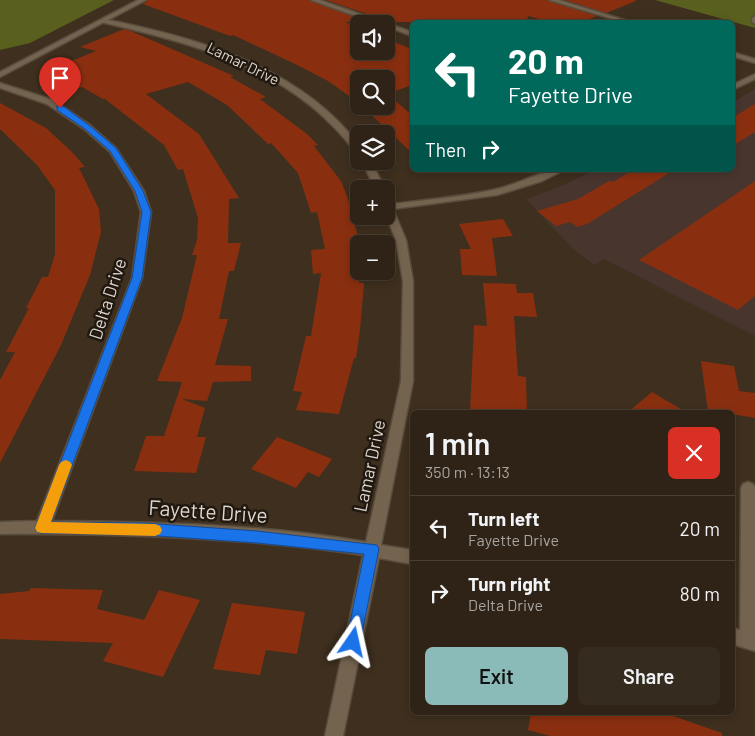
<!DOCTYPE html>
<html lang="en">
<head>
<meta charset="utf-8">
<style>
  body { margin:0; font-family:Barlow,sans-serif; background:#362b1f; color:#f1f3f6; height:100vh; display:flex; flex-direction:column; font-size:19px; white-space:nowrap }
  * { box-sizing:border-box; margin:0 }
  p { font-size:16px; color:#a7a4a1 }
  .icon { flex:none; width:28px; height:28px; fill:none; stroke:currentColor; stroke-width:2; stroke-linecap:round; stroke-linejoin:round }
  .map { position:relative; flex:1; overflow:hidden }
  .sheet { position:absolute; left:410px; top:410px; width:325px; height:305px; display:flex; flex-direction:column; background:#2e2316; border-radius:8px; box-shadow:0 2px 8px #0003,0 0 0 1px #494035 }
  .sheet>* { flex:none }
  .guide { position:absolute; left:410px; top:20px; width:325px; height:152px; border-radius:8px; box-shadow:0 2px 8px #0003,0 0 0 1px #494035; background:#00695c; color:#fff; overflow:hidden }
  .buttons { position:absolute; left:350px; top:15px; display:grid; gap:10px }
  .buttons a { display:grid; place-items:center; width:45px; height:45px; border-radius:8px; background:#2e2316; box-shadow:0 2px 8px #0003,0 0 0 1px #494035; font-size:25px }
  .pin { position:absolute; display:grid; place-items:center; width:42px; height:42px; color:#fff; margin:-51px -21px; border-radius:50% 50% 50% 0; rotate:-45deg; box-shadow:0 0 5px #0007 }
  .pin .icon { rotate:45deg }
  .me { position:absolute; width:55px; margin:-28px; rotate:11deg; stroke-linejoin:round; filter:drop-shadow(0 0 4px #0008) }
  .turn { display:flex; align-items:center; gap:18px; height:105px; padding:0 15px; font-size:22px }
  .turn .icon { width:65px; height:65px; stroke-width:2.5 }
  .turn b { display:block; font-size:35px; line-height:42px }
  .then { display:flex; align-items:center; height:48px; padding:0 15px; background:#0003; gap:10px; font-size:19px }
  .round { display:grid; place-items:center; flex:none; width:52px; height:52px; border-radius:8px; background:#362b1f }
  .headline { display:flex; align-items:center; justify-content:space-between; height:85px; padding:0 15px }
  h1 { font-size:30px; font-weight:600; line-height:38px }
  .cta { display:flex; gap:10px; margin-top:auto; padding:10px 15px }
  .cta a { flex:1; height:58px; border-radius:8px; background:#8bbbb9; color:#111; font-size:20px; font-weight:600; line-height:58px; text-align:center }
  .cta a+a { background:#362b1f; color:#f1f3f6 }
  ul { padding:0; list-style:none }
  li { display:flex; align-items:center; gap:15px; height:65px; padding:0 15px; border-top:1px solid #494035 }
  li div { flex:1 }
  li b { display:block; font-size:19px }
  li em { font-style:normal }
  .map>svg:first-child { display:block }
  .commercial { fill:#48352e }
  .green { fill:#59601e }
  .building { fill:#892f10 }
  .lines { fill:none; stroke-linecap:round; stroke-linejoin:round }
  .service-casing { stroke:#594c3d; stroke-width:3 }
  .minor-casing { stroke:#594c3d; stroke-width:3 }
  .tertiary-casing { stroke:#594c3d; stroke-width:3 }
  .service { fill:#74634f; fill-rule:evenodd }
  .minor { fill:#74634f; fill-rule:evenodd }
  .tertiary { fill:#74634f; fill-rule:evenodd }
  .route { fill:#1a73e8; stroke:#114b97 }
  .slow { fill:#f59e0b }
  .labels { text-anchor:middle; stroke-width:5; stroke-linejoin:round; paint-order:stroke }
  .far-street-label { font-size:15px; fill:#dfd5ca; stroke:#201911 }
  .street-label { font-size:18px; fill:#dfd5ca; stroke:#201911 }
  .near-street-label { font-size:21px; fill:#dfd5ca; stroke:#201911 }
</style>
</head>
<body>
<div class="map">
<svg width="755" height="736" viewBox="0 0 755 736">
  <rect width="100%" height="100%" fill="#3e2f1e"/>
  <polygon class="commercial" points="755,89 755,336 604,259 594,265 573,249 526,199 557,188 595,170 732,170 733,102"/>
  <g class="green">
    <polygon points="0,0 114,0 30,43 0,50"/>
    <polygon points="655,0 755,0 755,28"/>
  </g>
  <g class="building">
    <polygon points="148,0 309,0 368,22 345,22 359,28 359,51 386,51 386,39 412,49 412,85 387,94 412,115 412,153 362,106 386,106 386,79 359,79 359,103 328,81 295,64 233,35 230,36 143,4"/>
    <polygon points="326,0 547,0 597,16 582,22 550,22 528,16 527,22 390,22"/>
    <polygon points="565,0 635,0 636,1 606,13"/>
    <polygon points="124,29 133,32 234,76 230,77 266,97 260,99 307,134 318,145 314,146 341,181 347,196 359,240 359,283 364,283 360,330 356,358 354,358 339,414 296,410 302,392 293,391 306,336 311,336 321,273 313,274 311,250 325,249 317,212 311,213 298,173 271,143 268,144 227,105 188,82 146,94 199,134 239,198 229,199 228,243 241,243 234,271 229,271 219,319 228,319 215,365 251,366 251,381 213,382 207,401 182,399 205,408 197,437 206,437 196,473 134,471 146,436 164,436 182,382 157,381 182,318 197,255 192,255 197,240 198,218 183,169 178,170 164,145 105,99 103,99 82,87 77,88 44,72 96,51 80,47"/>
    <polygon points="0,103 46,128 73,153 85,167 79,168 99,209 101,232 90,275 61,345 0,463 0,380 15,352 6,352 29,308 26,308 42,277 48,277 55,254 55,190 37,165 0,129"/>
    <polygon points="755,104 755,132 732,146 732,118"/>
    <polygon points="633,170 674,170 587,224 577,227 570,222 556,226 537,211 578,199 609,181 613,182"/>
    <polygon points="755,181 755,296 738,310 639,260"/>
    <polygon points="503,219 513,236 492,238 497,276 462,275 460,249 471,249 459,224"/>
    <polygon points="483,283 516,284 517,293 533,293 537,317 514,316 518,376 526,377 527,412 470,412 474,325 487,326"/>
    <polygon points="701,361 734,366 739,391 755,393 755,418 732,414 732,412 708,412"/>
    <polygon points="652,392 686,412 628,412"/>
    <polygon points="277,437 295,444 332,459 319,477 308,472 296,488 251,469"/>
    <polygon points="31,588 103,590 97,609 144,620 159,590 200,600 163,677 103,661 113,643 0,639 0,594 29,591"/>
    <polygon points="232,603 305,612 297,654 266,650 260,675 213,669"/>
    <polygon points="531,712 673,712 673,716 722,733 722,736 550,736 528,730"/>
  </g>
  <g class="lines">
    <g class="service-casing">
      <polygon id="service" points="755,16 755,24 752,22 752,18"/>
    </g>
    <g class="minor-casing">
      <g id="minor">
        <polygon points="311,0 320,0 412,32 412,36 386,26 386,24 378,24"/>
        <polygon points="549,0 559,0 631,22 623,22"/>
        <path d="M103,19c92,18 196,47 256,126v9l-3,-1c-63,-85 -158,-108 -255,-131l-1,-1z"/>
        <polygon points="732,52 755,59 755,63 732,56"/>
        <polygon points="755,74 755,79 732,90 732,85"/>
        <path d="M0,83l53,17 37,25 26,23 28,43 7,21 -9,66 -90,243c105,1 211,3 314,21l35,-161 2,-100 -7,-41 -10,-24v-15l5,3c35,-4 71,-7 106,-15 22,-5 44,-19 67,-19l-22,11 -45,14 -104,14 13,31 7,41v100l-32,164 31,5v14l-33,-6 -36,178h-18l38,-181c-120,-18 -242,-22 -363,-21v-12l37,-1 95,-243 9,-66 -7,-21 -24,-39 -26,-23 -37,-25 -47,-16z"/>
        <polygon points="362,161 371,161 385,189 375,189"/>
        <polygon points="748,482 753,484 755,487 755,651 732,644 732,628 740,630 741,488 743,484"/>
      </g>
    </g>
    <g class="tertiary-casing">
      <polygon id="tertiary" points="138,0 146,0 0,77 0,72"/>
    </g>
    <use href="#service" class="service"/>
    <use href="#minor" class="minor"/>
    <use href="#tertiary" class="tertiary"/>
  </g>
  <polygon class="route" points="57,106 63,106 90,126 116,148 143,191 151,212 142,278 51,522 144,523 257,531 377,545 379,549 359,648 353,650 348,648 346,642 364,554 257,543 144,535 42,533 37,532 35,528 132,278 142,212 135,191 110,151 85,129 57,110"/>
  <polygon class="slow" points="66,460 70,462 72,465 51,522 155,524 160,526 162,530 160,534 155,536 42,533 37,532 35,528 59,465 61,462"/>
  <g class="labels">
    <g class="far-street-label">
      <text transform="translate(243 64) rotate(26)" y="5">Lamar Drive</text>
    </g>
    <g class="street-label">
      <text transform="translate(108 299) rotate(-72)" y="6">Delta Drive</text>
      <text transform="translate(370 466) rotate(-78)" y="6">Lamar Drive</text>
    </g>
    <g class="near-street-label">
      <text transform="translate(208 512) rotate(4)" y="7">Fayette Drive</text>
    </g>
  </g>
</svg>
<div class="buttons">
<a><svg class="icon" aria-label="sound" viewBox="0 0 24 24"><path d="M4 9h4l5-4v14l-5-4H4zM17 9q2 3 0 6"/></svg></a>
<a><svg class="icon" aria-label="search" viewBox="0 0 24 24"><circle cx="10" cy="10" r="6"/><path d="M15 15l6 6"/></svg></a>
<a><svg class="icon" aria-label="layers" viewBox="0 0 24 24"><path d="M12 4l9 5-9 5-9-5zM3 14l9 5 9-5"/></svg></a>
<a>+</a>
<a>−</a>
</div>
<div class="pin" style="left:60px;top:108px;background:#d93025"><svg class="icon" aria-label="arrive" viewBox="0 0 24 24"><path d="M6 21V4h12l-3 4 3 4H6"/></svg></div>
<svg class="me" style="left:353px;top:642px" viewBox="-20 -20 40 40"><path d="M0-17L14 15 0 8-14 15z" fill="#1a73e8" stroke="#fff" stroke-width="4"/></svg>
<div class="guide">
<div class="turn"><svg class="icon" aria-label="left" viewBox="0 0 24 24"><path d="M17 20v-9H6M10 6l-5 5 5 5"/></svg><div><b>20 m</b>Fayette Drive</div></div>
<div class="then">Then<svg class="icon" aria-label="right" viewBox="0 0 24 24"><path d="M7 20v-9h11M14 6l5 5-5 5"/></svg></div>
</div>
<section class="sheet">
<div class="headline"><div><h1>1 min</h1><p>350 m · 13:13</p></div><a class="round" style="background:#d93025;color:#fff"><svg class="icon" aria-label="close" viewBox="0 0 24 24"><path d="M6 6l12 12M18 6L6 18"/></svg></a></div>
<ul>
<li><svg class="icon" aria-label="left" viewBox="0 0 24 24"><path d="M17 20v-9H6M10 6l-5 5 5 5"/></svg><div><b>Turn left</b><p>Fayette Drive</p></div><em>20 m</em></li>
<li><svg class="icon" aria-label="right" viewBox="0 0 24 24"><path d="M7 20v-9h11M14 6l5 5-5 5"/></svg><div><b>Turn right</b><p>Delta Drive</p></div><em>80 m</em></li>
</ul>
<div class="cta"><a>Exit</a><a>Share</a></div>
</section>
</div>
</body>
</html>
